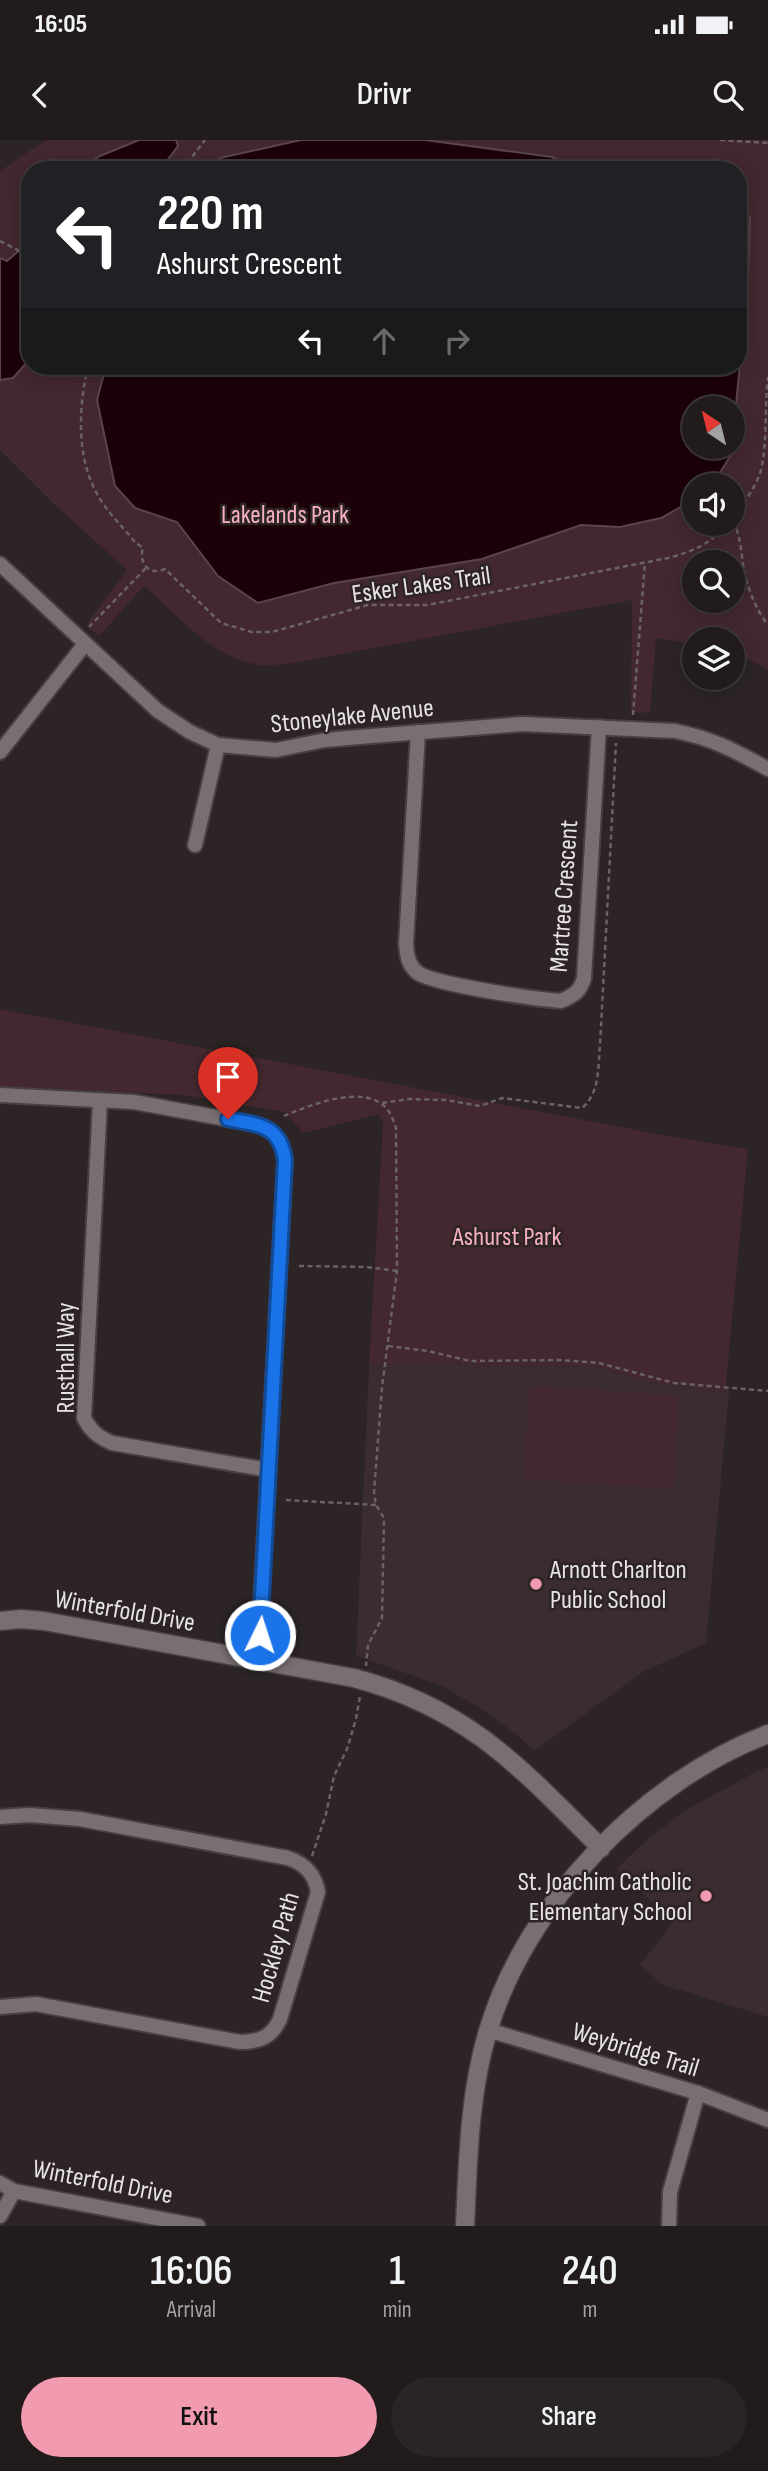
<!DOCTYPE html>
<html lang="en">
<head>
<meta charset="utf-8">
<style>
  body { margin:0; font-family:"Sofia Sans Condensed",sans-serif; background:#292425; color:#f1f3f6; height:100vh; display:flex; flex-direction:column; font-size:26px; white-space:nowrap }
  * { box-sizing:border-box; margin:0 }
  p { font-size:23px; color:#a2a1a3 }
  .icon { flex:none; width:38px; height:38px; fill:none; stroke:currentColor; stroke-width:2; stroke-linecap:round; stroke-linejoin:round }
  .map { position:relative; height:2086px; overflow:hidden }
  .drawer { display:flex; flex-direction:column; background:#211b1c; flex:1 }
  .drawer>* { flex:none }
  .guide { position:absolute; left:21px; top:21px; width:726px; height:214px; border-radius:28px; box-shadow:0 4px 18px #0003,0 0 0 2px #3e393b; background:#202124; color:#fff; overflow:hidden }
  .needle { width:46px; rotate:325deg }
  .buttons { position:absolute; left:682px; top:256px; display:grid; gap:14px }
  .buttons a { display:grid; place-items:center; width:63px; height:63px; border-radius:50%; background:#211b1c; box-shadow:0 4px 18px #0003,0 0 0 2px #3e393b; font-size:35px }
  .pin { position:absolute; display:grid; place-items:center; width:60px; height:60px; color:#fff; margin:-72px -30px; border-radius:50% 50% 50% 0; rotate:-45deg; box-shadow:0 0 7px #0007 }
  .pin .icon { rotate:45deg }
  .me { position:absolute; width:77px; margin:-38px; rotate:4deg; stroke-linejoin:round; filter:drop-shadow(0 0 5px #0008) }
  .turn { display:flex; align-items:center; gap:24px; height:147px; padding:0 21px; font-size:32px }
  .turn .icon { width:91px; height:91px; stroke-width:2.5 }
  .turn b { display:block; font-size:49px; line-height:60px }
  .lanes { display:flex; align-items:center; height:66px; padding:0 21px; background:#0003; justify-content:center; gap:35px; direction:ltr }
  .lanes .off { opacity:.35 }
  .eta { display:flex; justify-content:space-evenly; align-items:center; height:119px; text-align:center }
  .eta b { font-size:42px; font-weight:600; line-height:49px }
  .primary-button { display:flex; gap:14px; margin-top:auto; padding:14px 21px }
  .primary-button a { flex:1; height:80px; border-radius:42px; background:#f29aaf; color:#111; font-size:28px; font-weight:600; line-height:80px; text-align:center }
  .primary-button a+a { background:#292425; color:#f1f3f6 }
  .status { display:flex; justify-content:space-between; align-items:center; height:49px; padding:0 35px; background:#211b1c; direction:ltr }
  .status svg { height:19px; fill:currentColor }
  header { display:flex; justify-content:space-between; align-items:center; height:91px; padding:0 21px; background:#211b1c; font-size:32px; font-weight:600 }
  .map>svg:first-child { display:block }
  .built { fill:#3a2c2f }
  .green { fill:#43282f; fill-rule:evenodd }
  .water { fill:#1c0109; stroke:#5a454b; stroke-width:2 }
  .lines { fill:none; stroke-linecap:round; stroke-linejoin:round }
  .minor-casing { stroke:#474042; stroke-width:18 }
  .tertiary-casing { stroke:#474042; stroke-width:21 }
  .path { stroke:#6a6364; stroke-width:2.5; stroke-dasharray:5 3.5; stroke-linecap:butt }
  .minor { stroke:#796f71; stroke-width:14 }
  .tertiary { stroke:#796f71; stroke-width:18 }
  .route-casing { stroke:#114b97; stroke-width:18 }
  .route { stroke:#1a73e8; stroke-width:12 }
  .poi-dot { fill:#f29aaf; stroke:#2c2425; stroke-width:2.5 }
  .labels { text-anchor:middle; stroke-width:5; stroke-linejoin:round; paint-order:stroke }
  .park-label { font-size:26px; fill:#f6b0c0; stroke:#2c2425 }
  .street-label { font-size:26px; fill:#e9e3e4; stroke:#2c2425 }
  .poi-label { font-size:26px; fill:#e9e3e4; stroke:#2c2425; text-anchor:start }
</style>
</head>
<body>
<div class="status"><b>16:05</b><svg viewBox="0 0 49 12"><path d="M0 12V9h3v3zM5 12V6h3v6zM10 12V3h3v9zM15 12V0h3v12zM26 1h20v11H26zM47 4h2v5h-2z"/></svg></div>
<header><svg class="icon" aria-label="back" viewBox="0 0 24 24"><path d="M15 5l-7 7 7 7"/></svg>Drivr<svg class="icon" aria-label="search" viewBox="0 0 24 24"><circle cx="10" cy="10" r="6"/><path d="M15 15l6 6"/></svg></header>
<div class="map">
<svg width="768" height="2086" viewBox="0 0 768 2086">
  <rect width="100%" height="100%" fill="#2c2425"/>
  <g class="built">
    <polygon points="469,1224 598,1227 648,1242 729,1252 706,1503 643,1532 534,1611 515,1593 483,1570 440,1545 356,1516 369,1225"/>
    <polygon points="768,1627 768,1877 663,1845 640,1825 673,1782 616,1729 650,1697 686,1670 757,1631"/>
  </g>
  <g class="green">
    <path d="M46,0h722v530l-35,-19v-12h-38v5l-39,-6 -6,75 -19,-1 1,-112 -344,64c-9,0 -19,2 -27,1 -48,-5 -83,-50 -117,-79l-45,50 -13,-11 41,-55 -72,-65 -55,-55v-279zM30,30h708v196h-708zM695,268h38v38h-38zM695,345h38v38h-38zM695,422h38v38h-38z"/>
    <polygon points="0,869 663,995 748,1009 726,1244 729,1252 648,1242 598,1227 469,1224 369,1225 383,984 379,974 303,993 285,972 184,955 0,947"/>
    <polygon points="530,1246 679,1255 673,1349 523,1339"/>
  </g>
  <g class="water">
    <polygon points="139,0 176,0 178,6 160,30 79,30 100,16"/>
    <polygon points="301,0 425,0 552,17 577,30 210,30 220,18"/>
    <polygon points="739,56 750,78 748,141 733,296 733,268 695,268 695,306 732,306 731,315 712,345 695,345 695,369 686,364 661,378 620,387 581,385 482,419 334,443 258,463 218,436 177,382 135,368 115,346 97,260 106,226 738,226"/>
    <polygon points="30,66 30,219 13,238 0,240 0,118 7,121 22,108 24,71"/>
  </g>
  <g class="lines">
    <g class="minor-casing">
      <g id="minor">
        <path d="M0,424l158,147 32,21 28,13 58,5 49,-10 34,-3 163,-13 153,7c36,7 61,20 93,38"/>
        <path d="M418,592l-12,212c1,12 2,21 12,29 19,12 117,26 143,28 13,-6 19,-9 23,-23l15,-251"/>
        <polyline points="0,612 85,504"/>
        <polyline points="195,705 218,605"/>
        <path d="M0,955l134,7 120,22c20,5 28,15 31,36l-27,501"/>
        <path d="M100,961l-16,317c7,13 14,19 28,25l157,27"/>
        <path d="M0,1677l29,-2 51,4 208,39c17,6 27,16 30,34l-38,127c-8,18 -21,23 -40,23l-204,-38 -36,3"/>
        <polyline points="488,1890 698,1953 768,1980"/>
        <polyline points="0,2043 14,2051 198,2086"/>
        <polyline points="0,2076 14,2051"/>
        <polyline points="669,2086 670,2052 698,1953"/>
      </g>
    </g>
    <g class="tertiary-casing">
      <g id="tertiary">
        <path d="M0,1481l21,-2 23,2 310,57c114,30 167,90 247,170"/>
        <path d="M465,2086c3,-65 4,-132 23,-195 38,-128 156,-250 280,-297"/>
      </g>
    </g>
    <g class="path">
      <polyline points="720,0 768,3"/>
      <polyline points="182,30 205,0"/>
      <polyline points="0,101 16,109 30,120"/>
      <path d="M88,226c-9,39 -12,87 7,124 9,19 27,36 40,52l8,6c-5,16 7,28 22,21l56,54 31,9h20l96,-27h59l241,-47c26,-7 43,-14 60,-35"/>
      <path d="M733,377c11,-14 23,-30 28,-47 7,-30 3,-62 7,-93"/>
      <path d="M733,381c8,15 8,32 11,49 4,19 12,40 24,55"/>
      <polyline points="89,487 146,428"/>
      <polyline points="633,575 645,422"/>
      <path d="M382,963l27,-4 37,1 34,6 22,-8 80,10c18,-15 16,-41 18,-63l16,-302"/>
      <path d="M284,976c24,-10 75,-31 99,-11 7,5 10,15 13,23l1,143 -15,116 -8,106 2,12 8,13 -2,100 -14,27 -2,21"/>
      <polyline points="299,1126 367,1127 397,1131"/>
      <polyline points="388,1206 428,1211 470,1221 560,1220 599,1223 674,1243 768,1251"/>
      <polyline points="286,1360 376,1365"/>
      <polyline points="312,1716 326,1674 334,1636 347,1609 356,1579 360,1556"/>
    </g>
    <use href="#minor" class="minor"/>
    <use href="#tertiary" class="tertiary"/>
  </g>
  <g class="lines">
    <g class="route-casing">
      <path id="route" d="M228,979c30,6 52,5 57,41l-25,475"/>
    </g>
    <use href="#route" class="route"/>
  </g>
  <g class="poi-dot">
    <circle cx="536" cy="1444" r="7"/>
    <circle cx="706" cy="1756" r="7"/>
  </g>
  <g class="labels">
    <g class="park-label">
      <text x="285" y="383">Lakelands Park</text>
      <text x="507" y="1105">Ashurst Park</text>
    </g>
    <g class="street-label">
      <text transform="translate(421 444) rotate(-8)" y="9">Esker Lakes Trail</text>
      <text transform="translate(352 575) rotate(-6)" y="9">Stoneylake Avenue</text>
      <text transform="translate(563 756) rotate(-86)" y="9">Martree Crescent</text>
      <text transform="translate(65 1218) rotate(-90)" y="9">Rusthall Way</text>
      <text transform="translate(125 1470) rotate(10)" y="9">Winterfold Drive</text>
      <text transform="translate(275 1807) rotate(-74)" y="9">Hockley Path</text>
      <text transform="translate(636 1909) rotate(17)" y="9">Weybridge Trail</text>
      <text transform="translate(103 2041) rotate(11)" y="9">Winterfold Drive</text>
    </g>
    <g class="poi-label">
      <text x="550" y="1438">Arnott Charlton<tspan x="550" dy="30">Public School</tspan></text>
      <text x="692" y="1750" text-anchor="end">St. Joachim Catholic<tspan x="692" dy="30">Elementary School</tspan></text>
    </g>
  </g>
</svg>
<div class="buttons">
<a><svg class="needle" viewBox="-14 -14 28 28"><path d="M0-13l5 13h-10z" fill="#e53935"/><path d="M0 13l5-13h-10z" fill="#a2a1a3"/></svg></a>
<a><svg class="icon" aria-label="sound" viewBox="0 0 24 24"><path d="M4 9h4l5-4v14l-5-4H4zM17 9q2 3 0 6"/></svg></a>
<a><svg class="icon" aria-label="search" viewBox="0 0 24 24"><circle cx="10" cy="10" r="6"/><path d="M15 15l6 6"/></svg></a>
<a><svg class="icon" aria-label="layers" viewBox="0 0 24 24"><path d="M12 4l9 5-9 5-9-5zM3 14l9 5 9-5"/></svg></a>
</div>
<div class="pin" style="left:228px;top:979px;background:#d93025"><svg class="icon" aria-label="arrive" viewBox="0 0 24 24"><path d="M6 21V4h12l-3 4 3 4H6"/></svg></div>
<svg class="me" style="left:260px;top:1495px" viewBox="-20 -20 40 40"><circle r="17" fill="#1a73e8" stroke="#fff" stroke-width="3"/><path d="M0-11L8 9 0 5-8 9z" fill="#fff"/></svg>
<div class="guide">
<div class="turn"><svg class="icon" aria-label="left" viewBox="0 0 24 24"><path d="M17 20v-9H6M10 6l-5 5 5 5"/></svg><div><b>220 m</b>Ashurst Crescent</div></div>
<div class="lanes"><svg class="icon" aria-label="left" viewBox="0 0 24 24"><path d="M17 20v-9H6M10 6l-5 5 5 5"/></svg><svg class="icon off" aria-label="ahead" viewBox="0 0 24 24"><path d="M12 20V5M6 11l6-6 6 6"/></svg><svg class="icon off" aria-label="right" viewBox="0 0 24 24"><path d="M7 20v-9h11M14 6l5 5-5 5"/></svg></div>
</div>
</div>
<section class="drawer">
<div class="eta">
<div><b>16:06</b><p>Arrival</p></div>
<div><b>1</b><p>min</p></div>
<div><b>240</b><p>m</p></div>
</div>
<div class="primary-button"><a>Exit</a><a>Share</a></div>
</section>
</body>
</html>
